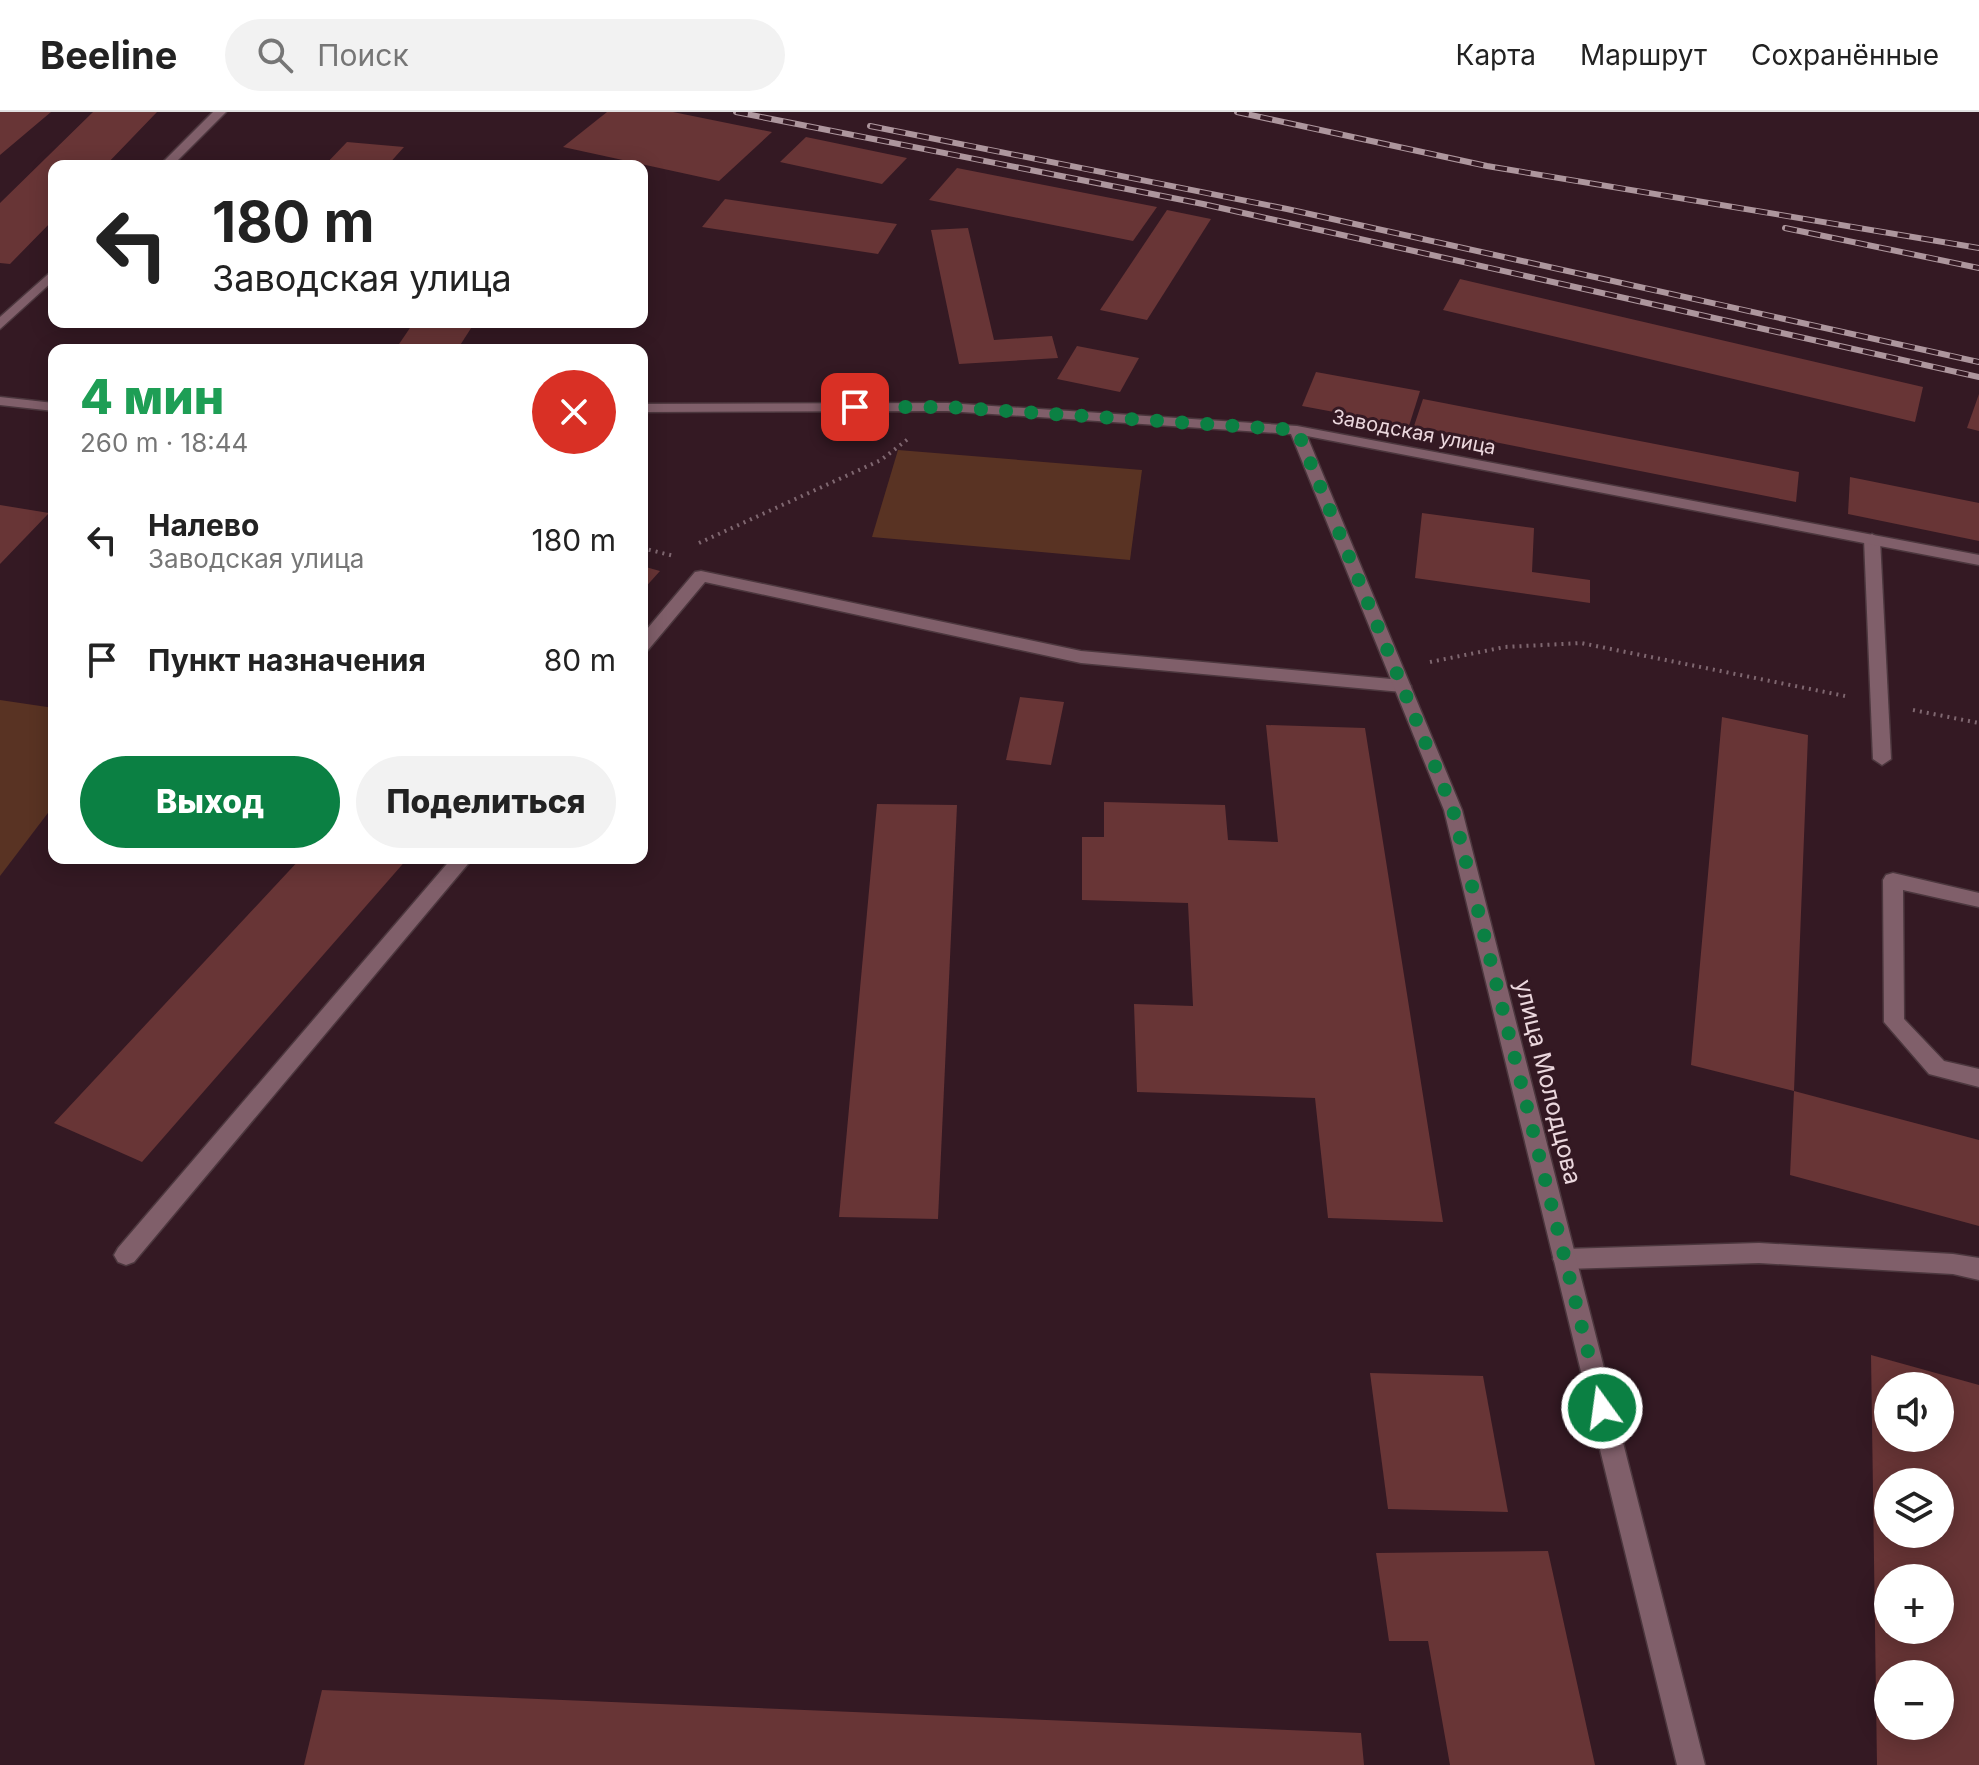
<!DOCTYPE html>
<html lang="ru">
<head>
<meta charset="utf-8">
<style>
  body { margin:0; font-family:Inter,sans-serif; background:#f2f2f2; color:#222; height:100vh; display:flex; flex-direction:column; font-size:30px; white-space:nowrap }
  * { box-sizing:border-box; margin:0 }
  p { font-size:26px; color:#767676 }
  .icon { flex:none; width:44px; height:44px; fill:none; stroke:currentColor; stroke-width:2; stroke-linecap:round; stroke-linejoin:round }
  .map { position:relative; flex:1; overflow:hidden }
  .panel { position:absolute; left:48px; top:232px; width:600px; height:520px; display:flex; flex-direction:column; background:#fff; border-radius:16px; box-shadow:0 4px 20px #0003 }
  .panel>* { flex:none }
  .guide { position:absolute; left:48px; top:48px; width:600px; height:168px; border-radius:16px; box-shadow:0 4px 20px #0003; background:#fff; color:#222; overflow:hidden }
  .tools { position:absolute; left:1874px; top:1260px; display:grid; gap:16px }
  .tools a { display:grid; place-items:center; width:80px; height:80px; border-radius:50%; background:#fff; box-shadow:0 4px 20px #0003; font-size:40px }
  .pin { position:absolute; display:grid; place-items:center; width:68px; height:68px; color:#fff; margin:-34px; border-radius:16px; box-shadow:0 4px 12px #0006 }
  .me { position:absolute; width:88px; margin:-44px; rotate:346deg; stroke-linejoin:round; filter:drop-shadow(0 0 6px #0008) }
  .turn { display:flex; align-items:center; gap:28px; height:168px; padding:0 32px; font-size:36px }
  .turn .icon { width:104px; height:104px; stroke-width:2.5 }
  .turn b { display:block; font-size:56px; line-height:68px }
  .round { display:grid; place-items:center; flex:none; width:84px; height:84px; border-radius:42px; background:#f2f2f2 }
  .summary { display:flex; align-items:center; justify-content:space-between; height:136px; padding:0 32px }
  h1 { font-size:48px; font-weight:800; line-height:60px; color:#1e9e55 }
  .primary-button { display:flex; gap:16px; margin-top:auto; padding:16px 32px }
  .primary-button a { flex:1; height:92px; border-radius:48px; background:#0b8043; color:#fff; font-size:32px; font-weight:800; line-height:92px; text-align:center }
  .primary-button a+a { background:#f2f2f2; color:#222 }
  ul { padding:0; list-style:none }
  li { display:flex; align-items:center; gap:24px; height:120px; padding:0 32px }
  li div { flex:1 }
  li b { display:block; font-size:30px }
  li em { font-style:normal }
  header { display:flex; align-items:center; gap:48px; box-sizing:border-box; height:112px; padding:0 40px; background:#fff; border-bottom:2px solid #e0e0e0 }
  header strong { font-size:38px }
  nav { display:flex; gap:44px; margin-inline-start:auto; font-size:28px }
  .search { width:560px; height:72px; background:#f2f2f2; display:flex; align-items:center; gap:20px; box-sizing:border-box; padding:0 28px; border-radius:44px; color:#767676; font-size:30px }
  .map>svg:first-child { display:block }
  .green { fill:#593323 }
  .building { fill:#683536; fill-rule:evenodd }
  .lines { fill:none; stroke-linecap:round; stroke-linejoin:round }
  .service-casing { stroke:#4c373e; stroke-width:3 }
  .minor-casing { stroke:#4c373e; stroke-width:3 }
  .path { stroke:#7f6770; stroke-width:4; stroke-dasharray:2 5; stroke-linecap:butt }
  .service { fill:#805f6a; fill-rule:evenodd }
  .minor { fill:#805f6a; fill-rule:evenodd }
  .rail-casing { stroke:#ad969d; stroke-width:6 }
  .rail { stroke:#341923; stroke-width:4; stroke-dasharray:12; stroke-linecap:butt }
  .route { stroke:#0b8043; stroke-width:14; stroke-dasharray:0 25.2 }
  .labels { text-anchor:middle; stroke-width:6; stroke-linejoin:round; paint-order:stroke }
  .far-street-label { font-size:20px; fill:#ebd7dd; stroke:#341923 }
  .street-label { font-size:24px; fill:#ebd7dd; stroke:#341923 }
</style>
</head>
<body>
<header>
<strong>Beeline</strong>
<div class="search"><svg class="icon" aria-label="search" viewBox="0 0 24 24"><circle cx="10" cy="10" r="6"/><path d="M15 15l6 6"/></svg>Поиск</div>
<nav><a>Карта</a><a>Маршрут</a><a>Сохранённые</a></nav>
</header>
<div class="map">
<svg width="1979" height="1653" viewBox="0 0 1979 1653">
  <rect width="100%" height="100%" fill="#341923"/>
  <g class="green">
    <polygon points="898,338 1142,358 1130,448 872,425"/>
    <polygon points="0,588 54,596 54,693 0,764"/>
  </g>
  <g class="building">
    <polygon points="0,0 51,0 0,43"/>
    <polygon points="93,0 157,0 105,54 54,54 54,107 10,152 0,151 0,91"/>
    <polygon points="607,0 673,0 772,20 719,69 563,35"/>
    <polygon points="806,25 907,46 882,72 780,50"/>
    <polygon points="347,30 404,35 387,54 324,54"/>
    <polygon points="957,56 1157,95 1133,129 929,88"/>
    <polygon points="725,87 897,112 878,142 702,115"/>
    <polygon points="1167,98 1211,107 1147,208 1100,198"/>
    <polygon points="968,116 994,228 1052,224 1058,246 959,252 931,118"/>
    <polygon points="1460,167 1923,275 1915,310 1443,198"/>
    <polygon points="414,210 475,210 457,238 395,238"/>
    <polygon points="1077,234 1139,246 1120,280 1057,267"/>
    <polygon points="1316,260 1420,279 1409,314 1302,294"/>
    <polygon points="1979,282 1979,319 1967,316"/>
    <polygon points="1423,287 1799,360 1796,390 1414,314"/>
    <polygon points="1850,365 1979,391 1979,429 1848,402"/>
    <polygon points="0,393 49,401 0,452"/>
    <polygon points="1422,401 1534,416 1532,460 1590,468 1590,491 1415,466"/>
    <polygon points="642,454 660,459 642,479"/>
    <polygon points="1020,585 1064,590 1051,653 1006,648"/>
    <polygon points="1722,605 1808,623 1794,979 1979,1028 1979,1114 1790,1063 1794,979 1691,953"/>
    <polygon points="1266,613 1365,616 1443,1110 1328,1106 1315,986 1137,980 1134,892 1193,894 1188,791 1082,788 1082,725 1104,725 1104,690 1225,693 1228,728 1278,730"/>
    <polygon points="877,692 957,693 938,1107 839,1105"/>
    <polygon points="301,746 408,746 142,1050 54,1011"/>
    <path d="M1871,1243l108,30v380h-102zM1888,1274h52v52h-52zM1888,1370h52v52h-52zM1888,1466h52v52h-52zM1888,1562h52v52h-52z"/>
    <polygon points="1370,1261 1483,1264 1508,1400 1388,1397"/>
    <polygon points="1548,1439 1595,1653 1450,1653 1428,1529 1389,1529 1376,1441"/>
    <polygon points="322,1578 1361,1621 1364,1653 304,1653"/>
  </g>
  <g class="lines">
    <g class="service-casing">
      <g id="service">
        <polygon points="213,0 226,0 172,54 159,54"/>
        <polygon points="54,157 54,168 0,217 0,205"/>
        <polygon points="1872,422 1880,427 1891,647 1882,653 1873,647 1864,427"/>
        <polygon points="701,459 1081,539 1402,568 1411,574 1402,580 1081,551 705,470 648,538 642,540 642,523 695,460"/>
        <polygon points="452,746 473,746 134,1150 126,1153 118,1150 114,1143 118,1136"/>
        <polygon points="1893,761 1979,781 1979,795 1903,778 1904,907 1944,949 1979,957 1979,975 1929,962 1884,910 1883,768 1886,763"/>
        <polygon points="1759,1131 1953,1142 1979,1146 1979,1168 1953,1162 1759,1151 1565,1157 1557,1154 1553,1147 1557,1140 1565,1137"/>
      </g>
    </g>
    <g class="minor-casing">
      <g id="minor">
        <polygon points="0,285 54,291 54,299 0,293"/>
        <polygon points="947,291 1297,314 1979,443 1979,453 1307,324 1462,698 1705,1653 1677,1653 1444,698 1291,322 947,299 642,300 642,292"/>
      </g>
    </g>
    <g class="path">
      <polyline points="699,431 881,348 908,327"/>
      <polyline points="642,436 674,444"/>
      <polyline points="1430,550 1505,535 1581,531 1845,584"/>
      <polyline points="1913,598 1979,611"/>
    </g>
    <use href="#service" class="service"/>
    <use href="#minor" class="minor"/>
    <g class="rail-casing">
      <g id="rail">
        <polyline points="736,0 1203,92 1979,265"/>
        <polyline points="1237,0 1487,54 1979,136"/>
        <polyline points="870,14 1287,97 1979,250"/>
        <polyline points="1785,116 1979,156"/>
      </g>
    </g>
    <use href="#rail" class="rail"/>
  </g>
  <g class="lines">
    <polyline class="route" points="855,295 947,295 1297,318 1453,698 1602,1296"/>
  </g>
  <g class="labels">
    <g class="far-street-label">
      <text transform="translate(1414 320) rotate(11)" y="7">Заводская улица</text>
    </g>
    <g class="street-label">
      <text transform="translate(1548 970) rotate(76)" y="8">улица Молодцова</text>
    </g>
  </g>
</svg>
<div class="tools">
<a><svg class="icon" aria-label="sound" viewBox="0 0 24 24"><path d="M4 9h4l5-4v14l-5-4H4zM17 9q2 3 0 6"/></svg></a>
<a><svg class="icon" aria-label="layers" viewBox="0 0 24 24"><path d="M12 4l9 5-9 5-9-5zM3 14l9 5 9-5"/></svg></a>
<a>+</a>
<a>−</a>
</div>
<div class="pin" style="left:855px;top:295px;background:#d93025"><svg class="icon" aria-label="arrive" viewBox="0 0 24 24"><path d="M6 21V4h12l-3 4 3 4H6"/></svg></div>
<svg class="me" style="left:1602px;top:1296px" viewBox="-20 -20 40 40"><circle r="17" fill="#0b8043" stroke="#fff" stroke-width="3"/><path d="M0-11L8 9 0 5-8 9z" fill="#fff"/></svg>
<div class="guide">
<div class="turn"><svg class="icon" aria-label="left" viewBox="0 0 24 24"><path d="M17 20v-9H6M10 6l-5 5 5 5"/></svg><div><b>180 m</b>Заводская улица</div></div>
</div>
<section class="panel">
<div class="summary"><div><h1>4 мин</h1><p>260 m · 18:44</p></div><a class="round" style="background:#d93025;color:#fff"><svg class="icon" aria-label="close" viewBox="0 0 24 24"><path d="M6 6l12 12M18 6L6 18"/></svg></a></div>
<ul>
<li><svg class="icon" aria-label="left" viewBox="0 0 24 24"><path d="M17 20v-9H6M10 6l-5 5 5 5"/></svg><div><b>Налево</b><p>Заводская улица</p></div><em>180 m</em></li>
<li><svg class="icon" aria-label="arrive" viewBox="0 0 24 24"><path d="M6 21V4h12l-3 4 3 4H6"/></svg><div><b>Пункт назначения</b></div><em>80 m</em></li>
</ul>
<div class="primary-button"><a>Выход</a><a>Поделиться</a></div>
</section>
</div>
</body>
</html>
